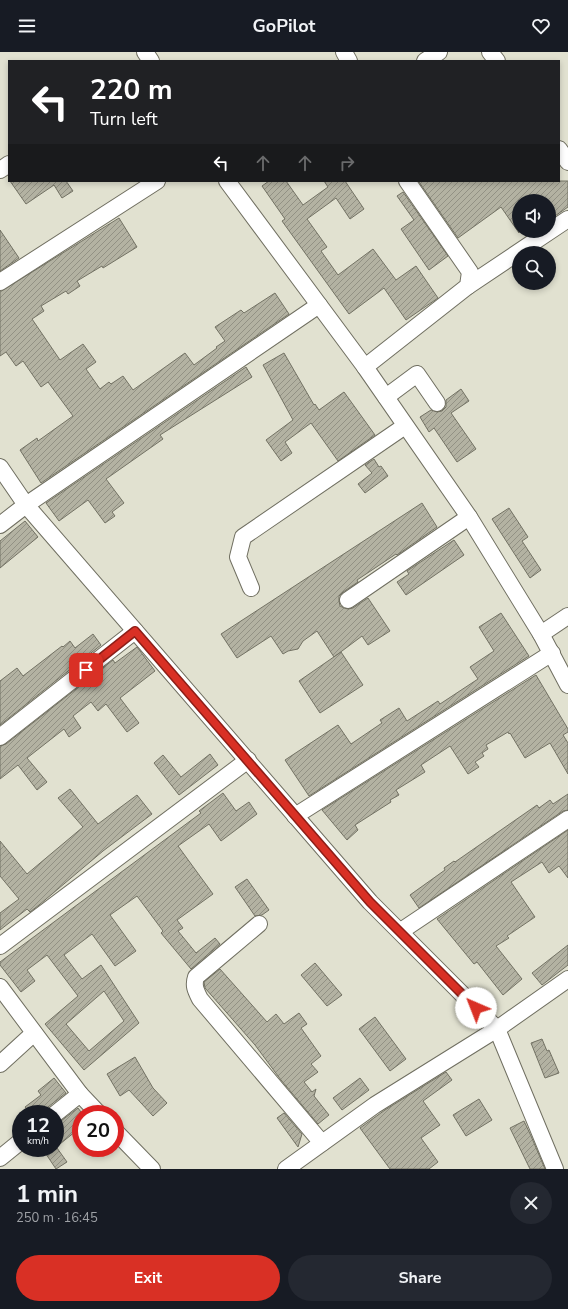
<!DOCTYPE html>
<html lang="en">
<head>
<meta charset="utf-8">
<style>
  body { margin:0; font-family:"Nunito Sans",sans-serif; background:#242831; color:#f1f3f6; height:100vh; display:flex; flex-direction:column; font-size:15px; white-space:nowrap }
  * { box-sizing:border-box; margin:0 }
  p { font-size:13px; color:#9ea1a6 }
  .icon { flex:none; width:22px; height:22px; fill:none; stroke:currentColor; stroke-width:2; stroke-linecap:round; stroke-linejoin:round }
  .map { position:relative; height:1117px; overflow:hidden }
  .panel { display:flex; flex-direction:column; background:#171b24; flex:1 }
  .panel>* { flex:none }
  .hud { position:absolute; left:8px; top:8px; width:552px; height:122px; border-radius:0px; box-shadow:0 2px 6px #0003; background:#202124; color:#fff; overflow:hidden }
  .tools { position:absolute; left:512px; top:142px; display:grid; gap:8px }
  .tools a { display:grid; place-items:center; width:44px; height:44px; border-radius:50%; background:#171b24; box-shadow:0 2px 6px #0003; font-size:20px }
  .speed { position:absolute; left:12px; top:1053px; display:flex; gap:8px; font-size:20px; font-weight:700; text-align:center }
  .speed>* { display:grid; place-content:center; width:52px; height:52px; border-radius:50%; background:#171b24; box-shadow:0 2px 6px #0003; line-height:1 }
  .speed small { font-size:10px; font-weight:400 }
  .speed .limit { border:6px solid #d22; background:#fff; color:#111 }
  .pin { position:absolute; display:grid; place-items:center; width:34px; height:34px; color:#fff; margin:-17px; border-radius:8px; box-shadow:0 2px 6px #0006 }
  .me { position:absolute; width:44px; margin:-22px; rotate:316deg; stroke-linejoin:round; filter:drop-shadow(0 0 3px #0008) }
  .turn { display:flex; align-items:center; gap:14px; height:84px; padding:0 16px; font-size:18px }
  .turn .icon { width:52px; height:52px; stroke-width:2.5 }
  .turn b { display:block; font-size:28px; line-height:34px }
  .lanes { display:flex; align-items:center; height:38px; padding:0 16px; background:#0003; justify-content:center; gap:20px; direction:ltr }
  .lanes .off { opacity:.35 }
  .round { display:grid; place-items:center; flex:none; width:42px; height:42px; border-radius:21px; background:#242831 }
  .summary { display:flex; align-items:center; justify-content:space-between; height:68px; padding:0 16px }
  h1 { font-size:24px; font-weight:700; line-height:30px }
  .cta { display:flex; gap:8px; margin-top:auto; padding:8px 16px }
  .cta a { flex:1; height:46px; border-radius:24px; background:#d93025; color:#fff; font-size:16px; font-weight:700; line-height:46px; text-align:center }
  .cta a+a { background:#242831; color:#f1f3f6 }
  header { display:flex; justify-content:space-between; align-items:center; height:52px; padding:0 16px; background:#171b24; font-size:18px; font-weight:700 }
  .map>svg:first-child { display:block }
  .building { fill:url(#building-hatch); stroke:#737264; fill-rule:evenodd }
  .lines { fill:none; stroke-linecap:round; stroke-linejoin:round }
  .minor-casing { stroke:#706f61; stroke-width:18 }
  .minor { stroke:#fff; stroke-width:16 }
  .route-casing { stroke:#8d1f18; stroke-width:10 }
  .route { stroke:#d93025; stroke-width:7 }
</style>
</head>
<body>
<header><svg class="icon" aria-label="menu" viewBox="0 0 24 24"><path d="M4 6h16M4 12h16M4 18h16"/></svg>GoPilot<svg class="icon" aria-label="heart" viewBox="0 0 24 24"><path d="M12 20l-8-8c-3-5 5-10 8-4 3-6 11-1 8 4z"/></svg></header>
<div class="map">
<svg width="568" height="1117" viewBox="0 0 568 1117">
  <defs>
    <pattern id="building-hatch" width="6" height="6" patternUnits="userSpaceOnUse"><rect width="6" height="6" fill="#b3b2a2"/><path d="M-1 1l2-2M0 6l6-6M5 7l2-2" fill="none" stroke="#929184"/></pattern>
  </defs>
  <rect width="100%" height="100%" fill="#e1e1d0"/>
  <g class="building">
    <polygon points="10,129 66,129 73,139 62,146 54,133 26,152"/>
    <polygon points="269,129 286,129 303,153 328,135 324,129 345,129 364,157 350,167 336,146 307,167 327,195 321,199 338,223 373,197 396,228 416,214 438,246 406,268 384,236 349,262 282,169 285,167 262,134"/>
    <polygon points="420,129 568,129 568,155 549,168 549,149 519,149 519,181 501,155 458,186 419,130"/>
    <polygon points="403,140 448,204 429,218 401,177 414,168 397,144"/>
    <polygon points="119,166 137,195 103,216 102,214 77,229 80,234 68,242 66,239 41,254 44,259 32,267 60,308 83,292 96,310 86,317 100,337 109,330 111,332 123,324 133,338 185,301 194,313 217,296 216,295 225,289 215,275 241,258 244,261 275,241 289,262 41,431 20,398 37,386 38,389 73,364 48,330 41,335 23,309 16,314 6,300 0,304 0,240"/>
    <polygon points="0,178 19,206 0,219"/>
    <polygon points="284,301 314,353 315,352 319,358 344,340 375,383 338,409 311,371 285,390 292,401 281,409 266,388 293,368 263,313"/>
    <polygon points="246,315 252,325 160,383 163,387 106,427 124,451 112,460 115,464 105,471 88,448 59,469 46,451"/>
    <polygon points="461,337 469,349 451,361 476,397 457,410 434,376 429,380 420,365 431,358 437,360 442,359 446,355 446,348"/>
    <polygon points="374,407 379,415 381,414 388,424 365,441 358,432 372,421 365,413"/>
    <polygon points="422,451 437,475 397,503 396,502 357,528 358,530 343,540 339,544 339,549 340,554 344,556 348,557 353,556 368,546 390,579 368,593 362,584 334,605 317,579 303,589 298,597 288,599 283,602 271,584 237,606 221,582"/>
    <polygon points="509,456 528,485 522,489 541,518 530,526 492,467"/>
    <polygon points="25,469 38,485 0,516 0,489"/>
    <polygon points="454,488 464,503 406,543 397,530 409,522 407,519"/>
    <polygon points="501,561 529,604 309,744 285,708 338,673 351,692 382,671 380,668 399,656 407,669 438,649 440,652 478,627 470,615 494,599 479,575"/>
    <polygon points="93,582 101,593 0,673 0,629 17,616 23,624 62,594 63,595 70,589 75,596"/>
    <polygon points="137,595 155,619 120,646 139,671 127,680 106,652 98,659 91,650 73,664 81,676 69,685 64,677 27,706 47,730 37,738 18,713 0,727 0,694 6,692 113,608 115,611"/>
    <polygon points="341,600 363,633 320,661 299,629"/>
    <polygon points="536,623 568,677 568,680 563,683 568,691 568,722 550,691 525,706 510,681 509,682 508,680 486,693 488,697 482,701 484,704 475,710 479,715 468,722 450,694 421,713 425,720 396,738 399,743 390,748 391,750 355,773 358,778 347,788 322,758"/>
    <polygon points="210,702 218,713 179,743 154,711 163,703 181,725"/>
    <polygon points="70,737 98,772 137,743 152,762 103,799 39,853 30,860 27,857 0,878 0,861 19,847 0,824 0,789 27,822 83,775 58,746"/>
    <path d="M223,741l13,18 13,-9 8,12 -36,27 -12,-17 -31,22 35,48 -36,26 6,8 -5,3 18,22 19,-15 5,6 -29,25 -30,-36 2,-2 -26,-35 -27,19 26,36 -21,15 -23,-32 -28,21 18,24 19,-14 38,58 -55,47 -39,-46 33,-28 -31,-41 -20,15 8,11 -14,11 -21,-27v-3l201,-149 -2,-2zM104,939l20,30 -35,30 -23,-27z"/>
    <polygon points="568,742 568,758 563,759 419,856 410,843 445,818 444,816 454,809 455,810 537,753 539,756 550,748 553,752"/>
    <polygon points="568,778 568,826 559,814 549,821 542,810 511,830 535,865 507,884 509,886 496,894 522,927 503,943 477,910 474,912 437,867"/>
    <polygon points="247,827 269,858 262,863 255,864 235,835"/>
    <polygon points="568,893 568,913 542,933 532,921"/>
    <polygon points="315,911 342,943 327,954 301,923"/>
    <polygon points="220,917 267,970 276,962 284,972 299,961 307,972 301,976 321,1004 311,1012 318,1020 304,1030 312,1040 316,1037 314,1044 329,1063 318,1072 281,1028 255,993 205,936 204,930"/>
    <polygon points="375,965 406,1007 390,1019 359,977"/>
    <polygon points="542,987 547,999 549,998 559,1021 545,1026 531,991"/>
    <polygon points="135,1005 153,1036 167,1051 153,1064 129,1038 120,1044 107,1022"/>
    <polygon points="446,1020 452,1028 423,1049 440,1073 421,1086 438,1110 429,1117 390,1117 360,1076 385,1058"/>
    <polygon points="54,1026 66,1041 39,1062 31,1062 25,1055 41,1043 38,1039"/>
    <polygon points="360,1026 369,1038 342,1058 333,1046"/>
    <polygon points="479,1047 492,1068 466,1084 453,1063"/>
    <polygon points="78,1056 81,1060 81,1075 55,1096 57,1096 67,1110 56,1117 42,1096 55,1096 55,1071 61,1069"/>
    <polygon points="284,1061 302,1082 298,1095 277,1066"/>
    <polygon points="524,1069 531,1084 545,1117 530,1117 510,1076"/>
  </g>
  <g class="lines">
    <g class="minor-casing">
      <g id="minor">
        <polyline points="145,0 151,9"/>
        <polyline points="344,0 349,9"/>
        <polyline points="490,0 497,9"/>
        <polyline points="425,9 439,0"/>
        <polyline points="559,97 568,110"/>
        <polyline points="0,118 9,112"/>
        <polyline points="227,129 365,315 469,465 541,582 568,633"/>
        <polyline points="0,230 157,129"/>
        <polyline points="468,234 568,167"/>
        <polyline points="365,315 468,234 470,220 407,129"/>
        <polyline points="386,345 417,322 437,351"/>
        <polyline points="0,415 26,453 370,850 497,977 555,1117"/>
        <polyline points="0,473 26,453 319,253"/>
        <polyline points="251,536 238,505 243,485 405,374"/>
        <polyline points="348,548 469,465"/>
        <polyline points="541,582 568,564"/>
        <polyline points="0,685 135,579"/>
        <polyline points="295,764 552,601"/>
        <path d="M259,872l-63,53c-3,9 0,14 4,22l122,144"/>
        <polyline points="401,879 568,767"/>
        <polyline points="0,894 248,708"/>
        <polyline points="0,935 80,1042"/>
        <polyline points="0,1012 34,981"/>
        <polyline points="55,1062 80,1042 99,1062"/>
        <polyline points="115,1079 152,1117"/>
        <polyline points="0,1106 21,1089"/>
        <polyline points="286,1117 375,1053 497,977 568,927"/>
      </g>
    </g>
    <use href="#minor" class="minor"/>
  </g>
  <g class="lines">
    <g class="route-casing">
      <polyline id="route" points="86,618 135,579 370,850 476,956"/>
    </g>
    <use href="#route" class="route"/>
  </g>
</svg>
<div class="tools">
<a><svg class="icon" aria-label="sound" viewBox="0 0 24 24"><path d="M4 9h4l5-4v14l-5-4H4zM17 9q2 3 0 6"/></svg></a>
<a><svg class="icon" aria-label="search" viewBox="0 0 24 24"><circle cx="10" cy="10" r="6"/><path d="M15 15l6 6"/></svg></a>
</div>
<div class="speed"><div>12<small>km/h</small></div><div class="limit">20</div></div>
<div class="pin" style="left:86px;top:618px;background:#d93025"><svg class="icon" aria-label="arrive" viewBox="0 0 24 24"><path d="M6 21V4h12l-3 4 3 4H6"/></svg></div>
<svg class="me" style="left:476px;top:956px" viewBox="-20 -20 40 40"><circle r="19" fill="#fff"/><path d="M0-13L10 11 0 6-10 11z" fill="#d93025"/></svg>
<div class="hud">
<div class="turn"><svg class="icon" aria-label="left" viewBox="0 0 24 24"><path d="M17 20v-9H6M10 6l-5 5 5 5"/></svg><div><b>220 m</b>Turn left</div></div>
<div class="lanes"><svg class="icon" aria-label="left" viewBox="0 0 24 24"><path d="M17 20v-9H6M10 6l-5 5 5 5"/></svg><svg class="icon off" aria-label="ahead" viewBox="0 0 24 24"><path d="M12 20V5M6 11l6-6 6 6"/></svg><svg class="icon off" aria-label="ahead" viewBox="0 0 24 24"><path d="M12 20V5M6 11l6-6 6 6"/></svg><svg class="icon off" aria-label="right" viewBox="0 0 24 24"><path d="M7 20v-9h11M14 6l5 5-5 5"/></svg></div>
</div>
</div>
<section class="panel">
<div class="summary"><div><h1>1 min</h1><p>250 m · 16:45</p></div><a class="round"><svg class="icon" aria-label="close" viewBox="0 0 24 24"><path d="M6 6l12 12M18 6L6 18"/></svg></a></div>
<div class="cta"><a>Exit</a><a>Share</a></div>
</section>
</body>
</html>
